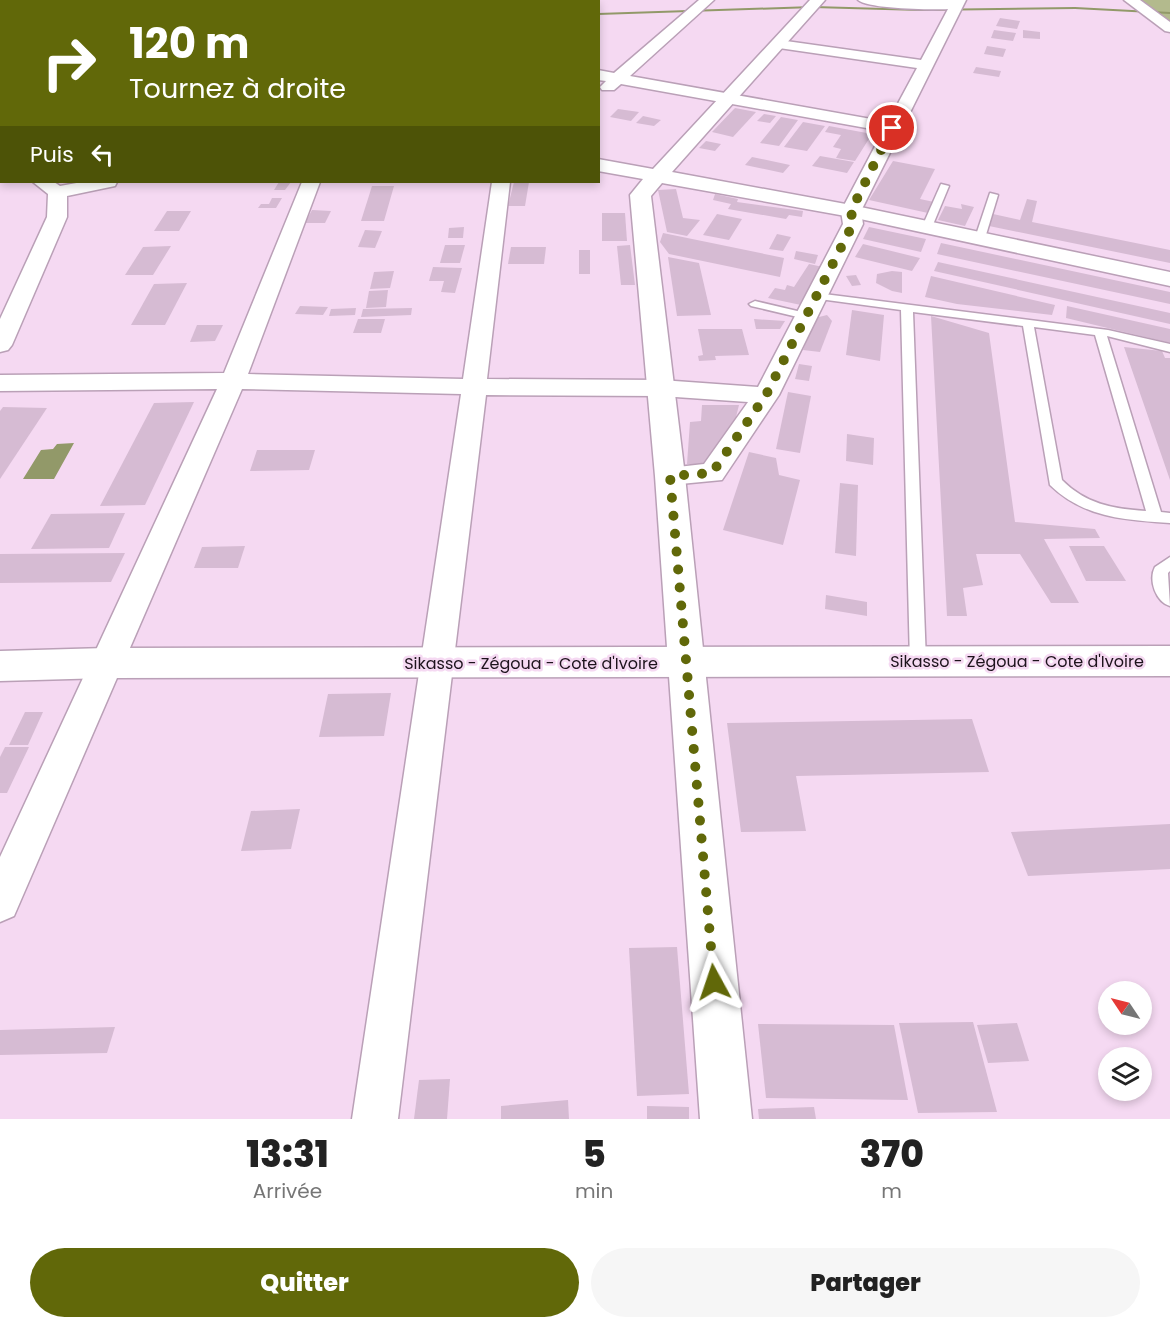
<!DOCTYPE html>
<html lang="fr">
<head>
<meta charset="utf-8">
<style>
  body { margin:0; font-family:Poppins,sans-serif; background:#f6f6f6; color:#222; height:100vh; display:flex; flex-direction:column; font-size:22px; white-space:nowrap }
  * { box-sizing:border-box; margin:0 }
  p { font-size:20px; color:#767676 }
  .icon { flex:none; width:33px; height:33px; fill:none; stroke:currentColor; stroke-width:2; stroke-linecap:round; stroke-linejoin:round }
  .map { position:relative; height:1119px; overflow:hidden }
  .sheet { display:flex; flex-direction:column; background:#fff; flex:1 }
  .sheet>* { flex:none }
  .banner { position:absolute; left:0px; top:0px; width:600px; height:183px; box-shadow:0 3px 9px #0003; background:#616809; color:#fff; overflow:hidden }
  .needle { width:39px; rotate:305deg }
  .buttons { position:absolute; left:1098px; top:981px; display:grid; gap:12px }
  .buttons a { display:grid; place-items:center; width:54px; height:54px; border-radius:50%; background:#fff; box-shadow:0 3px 9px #0003; font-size:30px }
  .pin { position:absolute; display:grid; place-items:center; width:51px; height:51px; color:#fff; margin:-26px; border:3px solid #fff; border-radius:50%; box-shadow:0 2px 6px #0007 }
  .me { position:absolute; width:66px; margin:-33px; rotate:355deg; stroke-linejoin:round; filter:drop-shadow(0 0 4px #0008) }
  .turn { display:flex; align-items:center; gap:21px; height:126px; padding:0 30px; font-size:27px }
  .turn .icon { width:78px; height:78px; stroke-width:2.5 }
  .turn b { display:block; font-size:42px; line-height:51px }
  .then { display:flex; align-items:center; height:57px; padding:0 30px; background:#0003; gap:12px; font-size:22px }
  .eta { display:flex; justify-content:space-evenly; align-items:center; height:102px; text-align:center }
  .eta b { font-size:36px; font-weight:800; line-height:42px }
  .action { display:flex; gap:12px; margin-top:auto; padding:12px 30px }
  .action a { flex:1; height:69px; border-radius:36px; background:#616809; color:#fff; font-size:24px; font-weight:800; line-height:69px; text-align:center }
  .action a+a { background:#f6f6f6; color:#222 }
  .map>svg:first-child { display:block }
  .green { fill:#b3ba8d }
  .water { fill:#929969 }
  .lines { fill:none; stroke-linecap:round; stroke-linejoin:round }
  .stream { fill:#929969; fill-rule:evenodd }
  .building { fill:#d6bbd3 }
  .lane-casing { stroke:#baa0b7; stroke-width:3 }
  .street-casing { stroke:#baa0b7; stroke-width:3 }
  .secondary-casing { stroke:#baa0b7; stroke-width:3 }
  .highway-casing { stroke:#baa0b7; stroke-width:3 }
  .lane { fill:#fff; fill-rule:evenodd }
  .street { fill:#fff; fill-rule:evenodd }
  .secondary { fill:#fff; fill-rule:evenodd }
  .highway { fill:#fff; fill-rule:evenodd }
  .route { stroke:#616809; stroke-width:10; stroke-dasharray:0 18 }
  .labels { text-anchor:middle; stroke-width:5; stroke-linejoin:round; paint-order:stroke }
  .street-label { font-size:16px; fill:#1d131c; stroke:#f5d9f2 }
</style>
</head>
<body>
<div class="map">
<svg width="1170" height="1119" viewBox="0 0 1170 1119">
  <rect width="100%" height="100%" fill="#f5d9f2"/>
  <polygon class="green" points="1138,0 1170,0 1170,24"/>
  <polygon class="water" points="74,443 54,479 23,479 41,450 53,449 57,444"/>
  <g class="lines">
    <polygon class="stream" points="813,6 921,9 1075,7 1170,12 1170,14 1075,9 921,11 813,8 598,15 598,13"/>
  </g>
  <g class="building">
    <polygon points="1000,18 1020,21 1017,29 996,26"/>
    <polygon points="994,30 1016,33 1013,41 991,38"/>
    <polygon points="1023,30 1040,32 1040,39 1023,38"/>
    <polygon points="987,46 1006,49 1003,57 984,54"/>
    <polygon points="976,67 1001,71 999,77 973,73"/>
    <polygon points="735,108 756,112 733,137 712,132"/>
    <polygon points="618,109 639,112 631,121 610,117"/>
    <polygon points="764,114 776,116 770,123 757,121"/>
    <polygon points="643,116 661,120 654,126 636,123"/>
    <polygon points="781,117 798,120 779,146 760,143"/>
    <polygon points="803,122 825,126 807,151 784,147"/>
    <polygon points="829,126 872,134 855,161 836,158 841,149 833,147 841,135 825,132"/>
    <polygon points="706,141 721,144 715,151 699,148"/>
    <polygon points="820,156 854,162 847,173 812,166"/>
    <polygon points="752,157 790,165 783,173 745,165"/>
    <polygon points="893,161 935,169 920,199 934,202 928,213 869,200"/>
    <polygon points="279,182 291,182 285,190 274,190"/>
    <polygon points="514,182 529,182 525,206 508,206"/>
    <polygon points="372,186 394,186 384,221 361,221"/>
    <polygon points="676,189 683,218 700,220 687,236 667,232 658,190"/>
    <polygon points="715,194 738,199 737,202 803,211 802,217 789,215 786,219 728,209 731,204 713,200"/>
    <polygon points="272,198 282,198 276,208 258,208 261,204 269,204"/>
    <polygon points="1027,199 1037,201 1032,222 1170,250 1170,263 989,226 993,214 1020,220"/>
    <polygon points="961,204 974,207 965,226 938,220 945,206 962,209"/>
    <polygon points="312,210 331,211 325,223 305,223"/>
    <polygon points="167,211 191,211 179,231 154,231"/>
    <polygon points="602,213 625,213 627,241 602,241"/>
    <polygon points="717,214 742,219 729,240 703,235"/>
    <polygon points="464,227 463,238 448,238 449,228"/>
    <polygon points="869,227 926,239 921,252 863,239"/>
    <polygon points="365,230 382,231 375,248 358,247"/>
    <polygon points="663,233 784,258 780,277 669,254 660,242"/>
    <polygon points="777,234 791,237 783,251 769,249"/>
    <polygon points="941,243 1170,292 1170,304 937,254"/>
    <polygon points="863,244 920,258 912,271 855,257"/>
    <polygon points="445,245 465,245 460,263 440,263"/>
    <polygon points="630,245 635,285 621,285 617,246"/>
    <polygon points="171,246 153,275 125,275 143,247"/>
    <polygon points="511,247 546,247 544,264 508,264"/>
    <rect x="579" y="250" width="11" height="24"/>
    <polygon points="796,251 818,255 815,264 794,259"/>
    <polygon points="668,257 699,263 711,315 677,316"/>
    <polygon points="938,262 1170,313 1170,324 934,271"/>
    <polygon points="809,264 823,267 801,305 768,298 775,288 785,290 787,285 794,287"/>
    <polygon points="433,267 462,268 455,293 441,292 444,281 429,281"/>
    <polygon points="394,271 390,288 370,289 374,272"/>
    <polygon points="892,271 902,272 902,293 892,291 876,283 877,274"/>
    <polygon points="856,275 861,285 852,286 846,276"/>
    <polygon points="931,276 1055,305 1052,315 957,304 925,297"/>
    <polygon points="187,283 165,325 131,325 154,284"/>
    <polygon points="388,290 386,307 366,308 369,291"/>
    <polygon points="300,306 328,307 323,315 295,314"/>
    <polygon points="1067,306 1170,329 1170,343 1066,318"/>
    <polygon points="356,308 355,315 329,316 331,309"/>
    <polygon points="412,308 411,315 361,317 363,309"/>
    <polygon points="852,310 884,315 880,361 846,355"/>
    <polygon points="827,315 832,321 820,352 803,350 815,318"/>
    <polygon points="931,316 989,333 1015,522 1095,529 1100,538 1044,539 1079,603 1051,603 1020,554 976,554 983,585 963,588 967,616 947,616"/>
    <polygon points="358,319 385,319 381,333 353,333"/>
    <polygon points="754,319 785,321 780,329 756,329"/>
    <polygon points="197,325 223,325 215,341 190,342"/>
    <polygon points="698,329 742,329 749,355 715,356 716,360 699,361 698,356 703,355"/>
    <polygon points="1124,347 1162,351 1165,358 1170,358 1170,480"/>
    <polygon points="799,364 812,366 809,381 795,379"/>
    <polygon points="788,392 811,396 800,453 776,449"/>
    <polygon points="194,402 145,505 100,506 154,403"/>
    <polygon points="702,405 739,405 735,421 711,460 703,464 687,464 690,422 701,421"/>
    <polygon points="3,407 47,408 0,479 0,411"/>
    <polygon points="847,434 874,438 873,465 846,461"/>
    <polygon points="257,450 315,450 309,470 250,471"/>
    <polygon points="749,452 776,458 779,475 800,480 783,545 723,530"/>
    <polygon points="840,483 858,485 856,556 835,553"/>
    <polygon points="125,513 109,548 31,549 51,514"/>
    <polygon points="245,546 238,568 194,568 202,547"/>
    <polygon points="1069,546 1104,546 1126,581 1086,581"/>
    <polygon points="125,553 111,582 0,583 0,554"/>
    <polygon points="826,595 867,602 867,616 825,609"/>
    <polygon points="391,693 384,736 319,737 328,694"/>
    <polygon points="25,712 43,712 28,745 9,745"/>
    <polygon points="972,719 989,772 796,776 806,831 741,832 727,723"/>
    <polygon points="5,747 29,747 7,793 0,793 0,757"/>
    <polygon points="300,809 291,849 241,851 251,811"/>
    <polygon points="1170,824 1170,869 1028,876 1011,832"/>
    <polygon points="677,947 689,1094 637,1096 629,948"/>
    <polygon points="973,1022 997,1112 918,1113 899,1023"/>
    <polygon points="1017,1023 1029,1061 988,1063 977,1025"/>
    <polygon points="758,1024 894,1025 908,1100 766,1098"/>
    <polygon points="115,1027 107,1053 0,1055 0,1030"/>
    <polygon points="450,1079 447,1119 414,1119 419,1080"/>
    <polygon points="568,1100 569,1119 501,1119 501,1106"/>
    <polygon points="647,1106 689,1107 689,1119 647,1119"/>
    <polygon points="814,1107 816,1119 759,1119 758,1109"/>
  </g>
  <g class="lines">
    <g class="lane-casing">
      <g id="lane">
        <polygon points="941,184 949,186 932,227 923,229 922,227"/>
        <polygon points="990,193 998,195 985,238 980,241 975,238"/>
        <path d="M816,293l292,37 62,14v8l-63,-16 54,176 9,1v10c-45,-3 -86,-5 -120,-38l-27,-159 -110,-14 13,350 -2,5 -6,2 -6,-2 -2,-5 -9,-352 -89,-12 -2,-2zM1034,327l61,8 51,176c-33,-2 -60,-7 -84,-31z"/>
        <polygon points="755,301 810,314 812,316 806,319 751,306 749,304"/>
        <path d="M1170,557v14l-2,2 2,33c-14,-4 -22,-26 -15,-39z"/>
      </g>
    </g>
    <g class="street-casing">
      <g id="street">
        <polygon points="71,0 87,0 70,2"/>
        <polygon points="158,0 173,0 157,2"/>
        <polygon points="195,0 216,0 217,2 196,2"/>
        <polygon points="248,0 263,0 247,2"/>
        <polygon points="334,0 349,0 333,2"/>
        <polygon points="441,0 455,0 440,2"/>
        <polygon points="551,0 565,0 550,2"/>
        <path d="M699,0h15l-84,76 258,46 29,-54 -138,-20 -7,-4 7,-4 142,20 27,-51c-16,1 -80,0 -90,-9h108l-105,211 2,13 -84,171 -57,85 -52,5 -10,-2 -4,-7 4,-7 44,-5 44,-62 -87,-6 -175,-1 -88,724h-46l109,-725 -219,-5 -228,527 -14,6v-65l217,-468 -217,2v-16l224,-2 78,-191h18l-72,192 215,5 29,-197h18l-23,197 174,1 97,7 85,-163 -2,-13 42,-80 -262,-47 -7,6h-12l-2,-3 6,-6 -8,-1v-10l16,3z"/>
        <polygon points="1124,0 1140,0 1170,22 1170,32 1165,31"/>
        <polygon points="0,26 2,26 0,35"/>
        <rect x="0" y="64" width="2" height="10"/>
        <rect x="0" y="161" width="2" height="10"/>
        <polygon points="33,182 54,182 60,186 82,182 117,182 115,186 67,196 67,217 12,345 8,350 0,352 0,319 47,217 48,194"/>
      </g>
    </g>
    <g class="secondary-casing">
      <g id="secondary">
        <polygon points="810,0 825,0 672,172 851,205 1170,272 1170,286 851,217 662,183 651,196 685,476 752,1119 700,1119 655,476 630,195 643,179 598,171 598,159 653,169"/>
        <rect x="0" y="32" width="2" height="10"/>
      </g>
    </g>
    <g class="highway-casing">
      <polygon id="highway" points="1170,646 1170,676 106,678 0,681 0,651 106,648"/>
    </g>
    <use href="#lane" class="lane"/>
    <use href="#street" class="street"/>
    <use href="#secondary" class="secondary"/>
    <use href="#highway" class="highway"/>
  </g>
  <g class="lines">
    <polyline class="route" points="714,982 670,476 712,473 766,395 853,224 851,211 892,128"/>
  </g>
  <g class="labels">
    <g class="street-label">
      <text x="1017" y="667">Sikasso - Zégoua - Cote d'Ivoire</text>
      <text x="531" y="669">Sikasso - Zégoua - Cote d'Ivoire</text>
    </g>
  </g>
</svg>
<div class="buttons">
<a><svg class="needle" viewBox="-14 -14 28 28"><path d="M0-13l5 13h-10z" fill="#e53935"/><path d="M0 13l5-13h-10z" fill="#767676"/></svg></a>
<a><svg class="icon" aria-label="layers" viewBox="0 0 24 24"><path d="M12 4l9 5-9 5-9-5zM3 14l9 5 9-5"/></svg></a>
</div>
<div class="pin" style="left:892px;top:128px;background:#d93025"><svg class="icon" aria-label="arrive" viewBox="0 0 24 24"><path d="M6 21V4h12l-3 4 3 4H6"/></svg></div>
<svg class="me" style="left:714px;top:982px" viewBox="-20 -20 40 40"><path d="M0-17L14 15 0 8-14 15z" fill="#616809" stroke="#fff" stroke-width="4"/></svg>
<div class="banner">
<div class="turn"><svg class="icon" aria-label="right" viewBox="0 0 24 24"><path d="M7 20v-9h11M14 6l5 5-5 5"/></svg><div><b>120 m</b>Tournez à droite</div></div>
<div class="then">Puis<svg class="icon" aria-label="left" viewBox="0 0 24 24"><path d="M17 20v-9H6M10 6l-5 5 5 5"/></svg></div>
</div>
</div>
<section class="sheet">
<div class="eta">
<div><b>13:31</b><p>Arrivée</p></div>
<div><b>5</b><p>min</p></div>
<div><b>370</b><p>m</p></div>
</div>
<div class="action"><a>Quitter</a><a>Partager</a></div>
</section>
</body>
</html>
